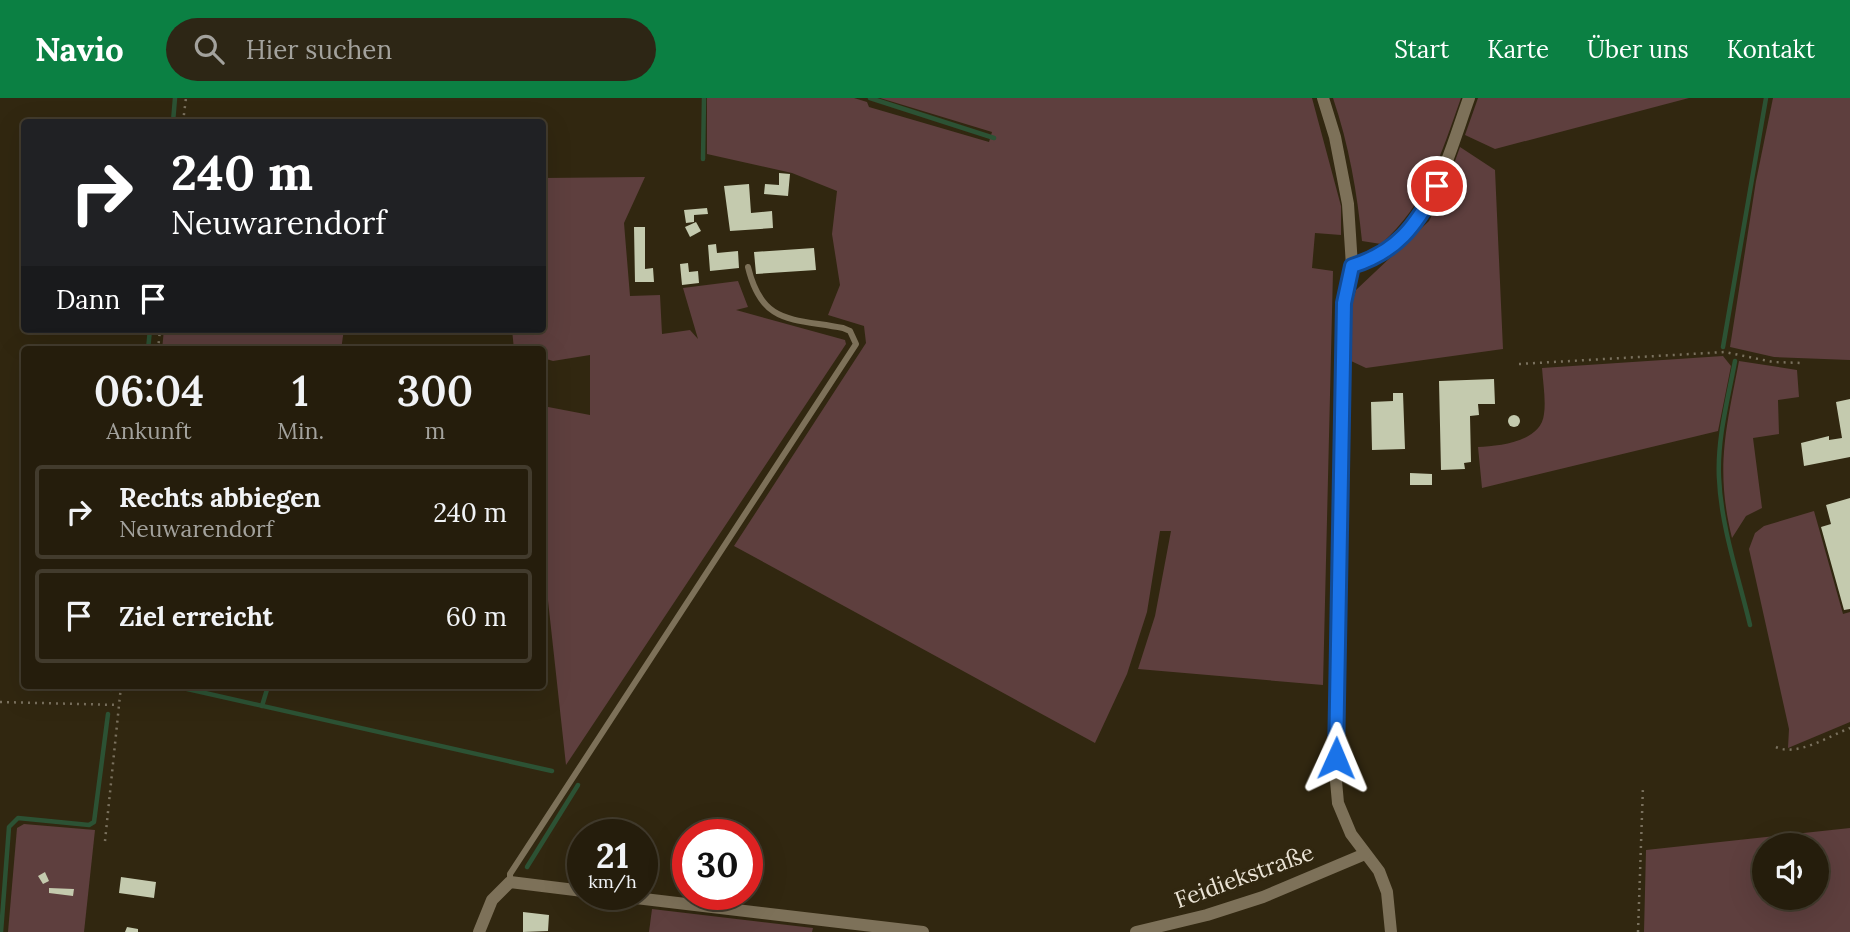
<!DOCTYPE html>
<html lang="de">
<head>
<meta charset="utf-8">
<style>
  body { margin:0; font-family:Lora,serif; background:#2d2615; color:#f1f3f6; height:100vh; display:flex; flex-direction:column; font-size:26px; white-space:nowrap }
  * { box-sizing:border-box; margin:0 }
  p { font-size:23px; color:#a3a29d }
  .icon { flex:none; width:38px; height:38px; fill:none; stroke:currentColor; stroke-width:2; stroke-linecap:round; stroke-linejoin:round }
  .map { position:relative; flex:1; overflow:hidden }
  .drawer { position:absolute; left:21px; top:248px; width:525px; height:343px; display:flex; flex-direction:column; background:#251d0c; border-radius:7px; box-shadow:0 7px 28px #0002,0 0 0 2px #423b2d }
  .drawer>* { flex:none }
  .guide { position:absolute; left:21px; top:21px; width:525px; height:214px; border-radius:7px; box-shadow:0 7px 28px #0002,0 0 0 2px #423b2d; background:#202124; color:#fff; overflow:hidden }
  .tools { position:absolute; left:1752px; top:735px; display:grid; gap:14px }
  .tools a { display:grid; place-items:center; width:77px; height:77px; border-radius:50%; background:#251d0c; box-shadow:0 7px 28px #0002,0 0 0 2px #423b2d; font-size:35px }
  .speed { position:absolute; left:567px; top:721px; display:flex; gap:14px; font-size:35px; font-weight:700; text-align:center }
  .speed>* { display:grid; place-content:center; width:91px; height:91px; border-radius:50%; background:#251d0c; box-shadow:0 7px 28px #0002,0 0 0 2px #423b2d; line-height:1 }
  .speed small { font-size:18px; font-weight:400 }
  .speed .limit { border:10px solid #d22; background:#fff; color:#111 }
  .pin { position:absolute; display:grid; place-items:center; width:60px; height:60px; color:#fff; margin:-30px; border:4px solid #fff; border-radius:50%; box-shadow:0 2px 7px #0007 }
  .me { position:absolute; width:77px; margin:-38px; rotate:1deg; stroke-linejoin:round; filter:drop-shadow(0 0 5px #0008) }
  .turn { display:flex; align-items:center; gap:24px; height:147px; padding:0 35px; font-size:32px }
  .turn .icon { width:91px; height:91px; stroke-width:2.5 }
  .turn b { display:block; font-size:49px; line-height:60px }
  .then { display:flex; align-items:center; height:66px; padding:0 35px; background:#0003; gap:14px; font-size:26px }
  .eta { display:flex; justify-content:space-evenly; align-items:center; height:119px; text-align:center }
  .eta b { font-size:42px; font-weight:600; line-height:49px }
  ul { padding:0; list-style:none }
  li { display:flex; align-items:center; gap:21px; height:94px; margin:0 14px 10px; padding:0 21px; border:4px solid #423b2d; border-radius:7px }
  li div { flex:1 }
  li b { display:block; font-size:26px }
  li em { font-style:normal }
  header { display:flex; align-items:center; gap:42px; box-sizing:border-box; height:98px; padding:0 35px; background:#0b8043; color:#fff }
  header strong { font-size:33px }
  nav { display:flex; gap:38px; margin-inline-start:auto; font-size:24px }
  .search { width:490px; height:63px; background:#2d2615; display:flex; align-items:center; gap:18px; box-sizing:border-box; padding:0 24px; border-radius:38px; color:#a3a29d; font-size:26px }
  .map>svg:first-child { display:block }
  .green { fill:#5e3f3e; fill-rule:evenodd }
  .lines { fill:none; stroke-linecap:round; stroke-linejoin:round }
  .stream { stroke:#2c5234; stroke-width:4.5 }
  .building { fill:#c4caae }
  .path { stroke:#7a715e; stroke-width:2.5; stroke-dasharray:2 5; stroke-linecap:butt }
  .lane { stroke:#7d7159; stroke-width:6 }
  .street { stroke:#7d7159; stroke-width:12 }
  .route-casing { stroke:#114b97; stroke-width:18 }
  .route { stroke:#1a73e8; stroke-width:12 }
  .labels { text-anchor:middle; stroke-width:7; stroke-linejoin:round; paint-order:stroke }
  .street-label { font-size:23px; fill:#eae3d5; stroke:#312710 }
</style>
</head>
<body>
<header>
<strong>Navio</strong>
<div class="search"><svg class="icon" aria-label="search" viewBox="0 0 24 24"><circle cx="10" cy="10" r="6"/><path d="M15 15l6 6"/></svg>Hier suchen</div>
<nav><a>Start</a><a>Karte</a><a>Über uns</a><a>Kontakt</a></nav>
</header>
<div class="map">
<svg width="1850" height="834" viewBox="0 0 1850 834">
  <rect width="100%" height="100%" fill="#312710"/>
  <g class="green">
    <polygon points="707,0 854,0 867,4 869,9 989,44 992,34 880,0 1312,0 1341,108 1341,137 1315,135 1312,170 1333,173 1323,587 1138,571 1155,518 1171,433 1160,433 1147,514 1127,576 1095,645 734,448 866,245 864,228 828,217 840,187 832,136 837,93 792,75 707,56"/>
    <path d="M1333,0h128c-20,56 -34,105 -80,146l-19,-3c-5,-49 -13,-96 -29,-143z"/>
    <polygon points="1478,0 1689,0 1495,51 1465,37"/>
    <polygon points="1773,0 1850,0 1850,262 1774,259 1730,249 1756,83"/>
    <polygon points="1460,49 1495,72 1503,251 1366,270 1351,263 1352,205 1356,192 1429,123 1445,91"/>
    <polygon points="645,79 624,125 630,198 660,197 662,236 690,232 698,241 683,190 738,183 748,209 736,212 845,242 846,246 566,667 543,457 543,308 590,317 590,257 553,263 543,260 542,252 514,252 512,231 542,231 543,80"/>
    <polygon points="164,231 344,231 341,252 162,252"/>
    <path d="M1723,258l8,10 -13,65 -236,57 -4,-41c22,-1 63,-5 66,-33 2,-14 -1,-31 -2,-46z"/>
    <path d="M1739,263l58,9 2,27 -21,3 1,34 -26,4 9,70 -16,8 -14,22c-17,-69 -6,-109 7,-177z"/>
    <polygon points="1814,413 1843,516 1850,514 1850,624 1788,650 1789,631 1749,451 1755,435 1764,428"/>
    <polygon points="24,726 95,732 84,834 8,834 17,730"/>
    <path d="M1850,730v104h-206l2,-82zM1764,747h52v53h-52z"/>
    <polygon points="652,811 813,830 812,834 649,834"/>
  </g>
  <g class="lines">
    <g class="stream">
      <polyline points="870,0 994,40"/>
      <polyline points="173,24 175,0"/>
      <polyline points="703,61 704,0"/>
      <polyline points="1723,249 1766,0"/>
      <polyline points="148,252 150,231"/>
      <path d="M1735,263c-7,38 -18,78 -16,117 2,49 20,100 31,147"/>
      <polyline points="174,588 552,673"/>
      <polyline points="111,591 111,588"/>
      <polyline points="262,608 268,588"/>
      <polyline points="527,769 578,687"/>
      <polyline points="1,834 9,729 18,720 89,727 94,724 108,616"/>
    </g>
  </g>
  <g class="building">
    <polygon points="779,75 790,76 788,98 764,96 765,86 779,87"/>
    <polygon points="749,86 751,115 772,113 773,130 730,133 724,88"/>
    <polygon points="707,110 708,116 694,117 694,124 686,125 684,112"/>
    <polygon points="696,124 701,133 690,139 685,129"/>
    <polygon points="634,129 645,129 645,171 653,170 654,184 635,184"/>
    <polygon points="716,146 717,155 738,153 739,170 710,173 708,147"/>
    <polygon points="814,150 816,172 756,176 754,154"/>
    <polygon points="688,165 689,174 698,173 699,185 682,187 680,166"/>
    <polygon points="1494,281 1495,306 1478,306 1479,317 1470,318 1471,364 1464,365 1465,371 1441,372 1439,283"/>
    <polygon points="1393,295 1403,295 1405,351 1372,352 1371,304 1393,303"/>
    <polygon points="1850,301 1850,359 1804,368 1801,345 1829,338 1829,342 1842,340 1836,304"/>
    <circle cx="1514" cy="323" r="6"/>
    <polygon points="1410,375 1432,376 1432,387 1410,387"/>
    <polygon points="1850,400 1850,511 1844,512 1821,429 1831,426 1826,407"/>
    <polygon points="45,774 49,783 43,786 38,778"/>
    <polygon points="121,779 156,784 154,800 119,795"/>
    <polygon points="49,790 74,791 73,798 49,795"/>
    <polygon points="523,814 549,817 548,833 523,834"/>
    <polygon points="127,829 138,831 138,834 125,834"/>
  </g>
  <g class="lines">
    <g class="path">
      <polyline points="183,24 186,0"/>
      <polyline points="158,252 160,231"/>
      <polyline points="1519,266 1725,254 1773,264 1802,265"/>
      <polyline points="0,604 119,607"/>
      <path d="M1776,649c21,10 53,-11 74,-19"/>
      <polyline points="105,743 121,588"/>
      <polyline points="1638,834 1643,688"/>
    </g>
    <path class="lane" d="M510,784v-8l346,-530 -6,-13 -7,-3c-52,-10 -81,-3 -95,-61"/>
    <g class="street">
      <polyline points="1323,0 1335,39 1348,106 1352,168 1344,205 1342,237 1336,683 1338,705 1351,736 1379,773 1387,794 1391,834"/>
      <path d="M1352,168c76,-24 93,-101 117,-168"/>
      <polyline points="602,796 923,834"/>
      <polyline points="479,834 492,802 510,784 583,793"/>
      <polyline points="1136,834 1207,817 1263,799 1365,756"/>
    </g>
  </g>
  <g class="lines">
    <g class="route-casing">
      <path id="route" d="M1336,660l8,-455 8,-37c45,-14 64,-40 85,-80"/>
    </g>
    <use href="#route" class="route"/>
  </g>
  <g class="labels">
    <g class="street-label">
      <text transform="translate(1244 778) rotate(-20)" y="8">Feidiekstraße</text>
    </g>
  </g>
</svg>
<div class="tools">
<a><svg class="icon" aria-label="sound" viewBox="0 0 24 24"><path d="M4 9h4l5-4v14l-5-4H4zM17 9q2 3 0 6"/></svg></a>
</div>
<div class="speed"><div>21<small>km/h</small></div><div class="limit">30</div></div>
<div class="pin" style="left:1437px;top:88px;background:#d93025"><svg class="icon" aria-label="arrive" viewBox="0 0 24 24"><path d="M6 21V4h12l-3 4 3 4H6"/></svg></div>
<svg class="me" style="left:1336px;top:660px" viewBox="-20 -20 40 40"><path d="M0-17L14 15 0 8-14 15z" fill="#1a73e8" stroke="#fff" stroke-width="4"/></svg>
<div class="guide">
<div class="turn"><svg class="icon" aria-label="right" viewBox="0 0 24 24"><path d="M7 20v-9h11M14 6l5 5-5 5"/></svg><div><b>240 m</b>Neuwarendorf</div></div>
<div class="then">Dann<svg class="icon" aria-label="arrive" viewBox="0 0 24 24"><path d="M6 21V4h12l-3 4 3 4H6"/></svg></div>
</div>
<section class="drawer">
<div class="eta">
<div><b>06:04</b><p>Ankunft</p></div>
<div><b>1</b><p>Min.</p></div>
<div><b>300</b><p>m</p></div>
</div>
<ul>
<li><svg class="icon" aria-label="right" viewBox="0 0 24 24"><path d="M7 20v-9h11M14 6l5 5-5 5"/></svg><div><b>Rechts abbiegen</b><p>Neuwarendorf</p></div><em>240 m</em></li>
<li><svg class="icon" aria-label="arrive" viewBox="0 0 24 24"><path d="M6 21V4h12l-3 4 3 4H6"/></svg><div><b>Ziel erreicht</b></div><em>60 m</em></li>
</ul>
</section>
</div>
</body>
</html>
